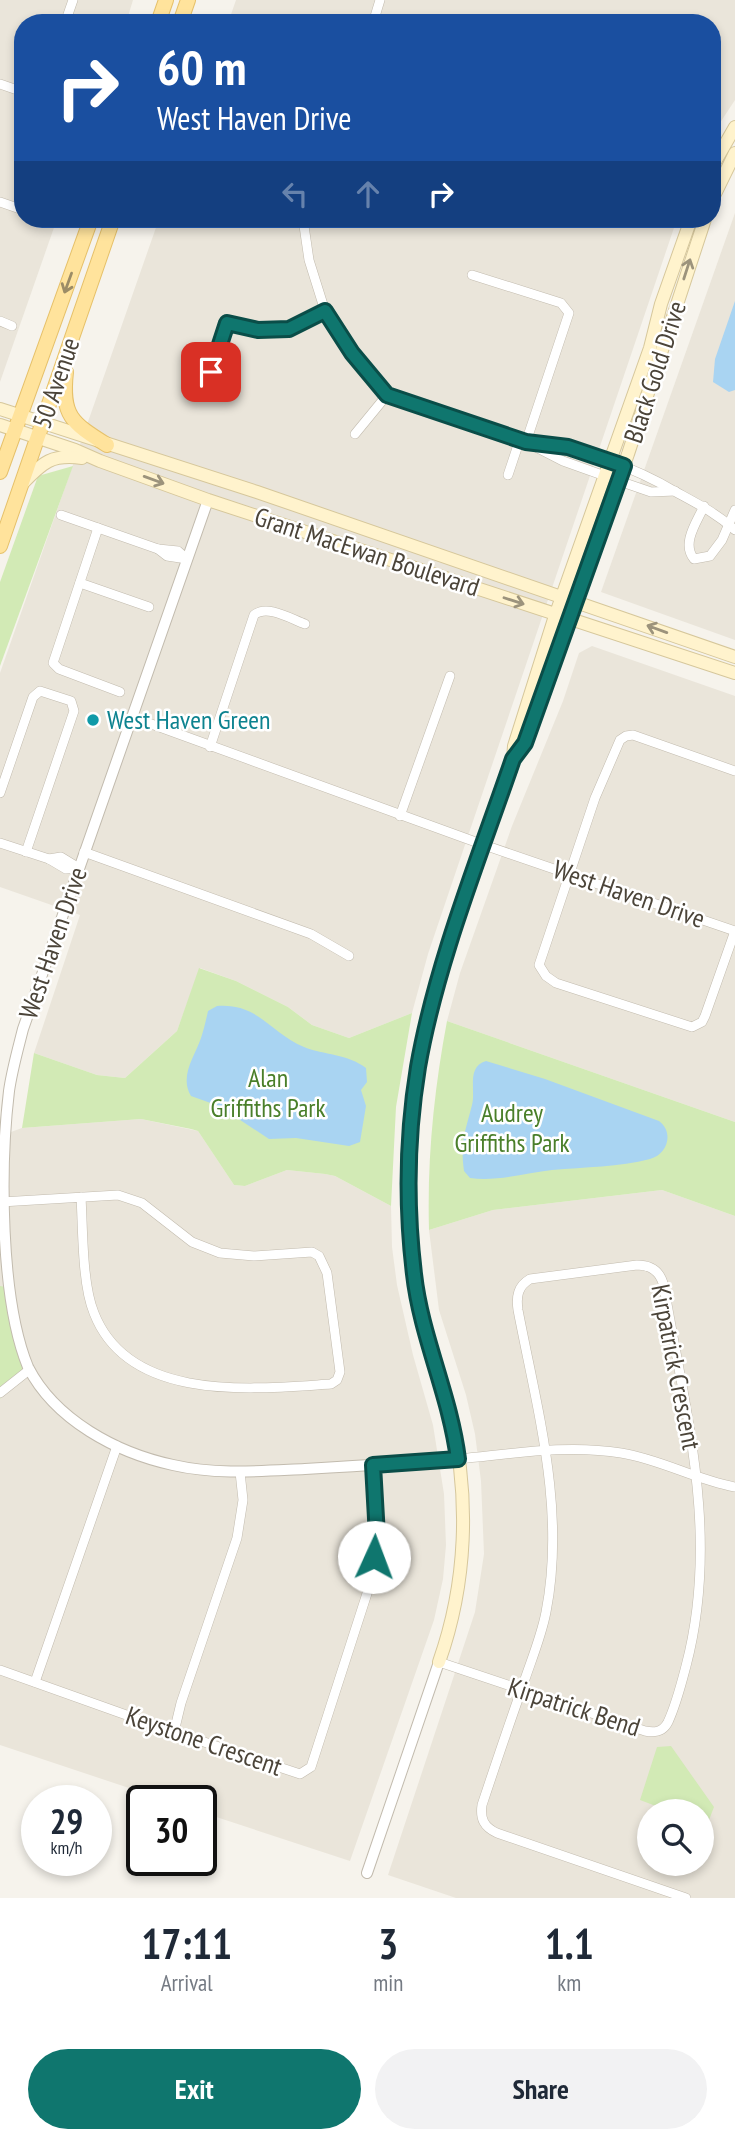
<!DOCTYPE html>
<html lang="en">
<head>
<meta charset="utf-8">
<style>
  body { margin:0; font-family:"PT Sans Narrow",sans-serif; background:#f2f2f3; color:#1f2937; height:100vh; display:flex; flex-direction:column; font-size:26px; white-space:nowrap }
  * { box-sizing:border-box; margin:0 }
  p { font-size:23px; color:#747a83 }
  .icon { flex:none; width:38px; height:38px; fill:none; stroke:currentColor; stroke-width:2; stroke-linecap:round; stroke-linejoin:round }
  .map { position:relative; height:1898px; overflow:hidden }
  .panel { display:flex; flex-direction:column; background:#fff; flex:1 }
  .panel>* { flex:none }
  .top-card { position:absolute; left:14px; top:14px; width:707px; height:214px; border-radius:28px; box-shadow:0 4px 10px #0003; background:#1a4fa0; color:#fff; overflow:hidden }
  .fabs { position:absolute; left:637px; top:1799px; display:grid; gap:14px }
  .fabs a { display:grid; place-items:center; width:77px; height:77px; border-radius:50%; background:#fff; box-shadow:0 4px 10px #0003; font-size:35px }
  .speed { position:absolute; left:21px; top:1785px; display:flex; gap:14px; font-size:35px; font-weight:700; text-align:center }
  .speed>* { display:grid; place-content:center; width:91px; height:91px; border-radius:50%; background:#fff; box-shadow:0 4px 10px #0003; line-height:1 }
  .speed small { font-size:18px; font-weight:400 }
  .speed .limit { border:4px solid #111; border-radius:10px; background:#fff; color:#111 }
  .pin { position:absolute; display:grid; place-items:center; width:60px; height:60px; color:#fff; margin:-30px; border-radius:14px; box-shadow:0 4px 10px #0006 }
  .me { position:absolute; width:77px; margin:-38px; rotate:2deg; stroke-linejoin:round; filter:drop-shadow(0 0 5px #0008) }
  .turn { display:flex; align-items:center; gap:24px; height:147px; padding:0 28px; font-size:32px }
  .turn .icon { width:91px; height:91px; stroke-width:2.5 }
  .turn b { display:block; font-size:49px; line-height:60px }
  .lanes { display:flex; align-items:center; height:66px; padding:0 28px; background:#0003; justify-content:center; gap:35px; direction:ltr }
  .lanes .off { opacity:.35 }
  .eta { display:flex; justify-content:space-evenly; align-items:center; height:119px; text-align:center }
  .eta b { font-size:42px; font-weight:800; line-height:49px }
  .action { display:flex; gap:14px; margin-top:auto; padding:14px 28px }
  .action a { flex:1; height:80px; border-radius:42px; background:#0f766e; color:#fff; font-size:28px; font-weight:800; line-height:80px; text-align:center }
  .action a+a { background:#f2f2f3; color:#1f2937 }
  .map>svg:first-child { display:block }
  .residential { fill:#eae5da; fill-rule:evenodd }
  .green { fill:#d2eab5 }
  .water { fill:#a9d4f2 }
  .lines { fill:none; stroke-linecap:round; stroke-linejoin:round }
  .minor-casing { stroke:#c2bbae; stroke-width:10 }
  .tertiary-casing { stroke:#c2bbae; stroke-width:12 }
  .secondary-casing { stroke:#d6c79b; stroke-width:14 }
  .primary-casing { stroke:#e6c16a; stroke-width:16 }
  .minor { stroke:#fff; stroke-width:9 }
  .tertiary { stroke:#fff; stroke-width:10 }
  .secondary { stroke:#fff3cd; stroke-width:12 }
  .primary { stroke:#ffe39c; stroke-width:14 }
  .oneway { stroke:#9c937c }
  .oneway2 { stroke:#9c8c66 }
  .route-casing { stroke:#0a4d48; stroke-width:18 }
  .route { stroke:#0f766e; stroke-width:12 }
  .culture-dot { fill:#0f9aa8; stroke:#fff; stroke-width:2.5 }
  .labels { text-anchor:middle; stroke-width:5; stroke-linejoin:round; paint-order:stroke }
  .street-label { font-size:26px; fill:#4b4439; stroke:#fff }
  .culture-label { font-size:26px; fill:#0d838f; stroke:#fff; text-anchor:start }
  .park-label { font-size:26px; fill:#4a7f2a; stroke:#fff }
</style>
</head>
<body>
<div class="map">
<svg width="735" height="1898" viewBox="0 0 735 1898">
  <rect width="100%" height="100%" fill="#f6f3ec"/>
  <g class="residential">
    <polygon points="0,0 133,0 126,23 23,23 23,219 57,219 0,382"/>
    <polygon points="236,0 735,0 735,100 712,135 712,23 228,23"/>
    <polygon points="735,213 735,640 601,592"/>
    <polygon points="159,219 677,219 428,954 412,1013 349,1038 312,1025 288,1007 236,981 200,968 177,1031 125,1078 97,1075 34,1053 80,915 0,887 0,673"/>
    <polygon points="592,646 735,696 735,1122 447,1021 460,973 512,826 563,701 579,653"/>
    <polygon points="141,1119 198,1131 234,1185 245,1186 287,1170 325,1174 335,1176 391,1206 392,1247 397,1285 413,1355 433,1425 444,1494 446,1545 443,1579 434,1620 350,1861 201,1812 201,1801 168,1801 0,1745 0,1136 22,1128"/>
    <path d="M662,1190l73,26v682h-279l-68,-23 87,-263 9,-58 -3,-73 -6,-47 -9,-39 -27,-85 -10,-80 64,-20zM649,1811h53v53h-53z"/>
  </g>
  <g class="green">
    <polygon points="73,466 0,666 0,582 38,476"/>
    <polygon points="199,968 236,981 288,1007 312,1025 349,1038 412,1013 396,1107 391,1206 335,1176 325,1174 287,1170 245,1186 234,1185 198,1131 191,1129 141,1119 22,1128 34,1053 97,1075 125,1078 177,1031"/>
    <path d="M447,1021l288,101v94l-73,-26 -169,20 -64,20c-2,-71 5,-140 18,-209z"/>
    <polygon points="0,1286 6,1287 29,1370 0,1399"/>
    <polygon points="671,1746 714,1807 707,1825 702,1823 702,1811 669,1811 640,1800 657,1747"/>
  </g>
  <g class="water">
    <polygon points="735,301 735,390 729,392 713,382 715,359"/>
    <path d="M217,1006c42,-3 53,27 87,41 20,8 44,7 62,21l1,14 -6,8 5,16 -6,36 -11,4 -53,-8 -27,1 -50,-33 -28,-10c-12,-20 4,-40 10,-58 3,-9 5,-18 7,-27z"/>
    <path d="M486,1061l59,18 114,42c15,11 9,33 -9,38 -31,8 -65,8 -98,11 -26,3 -56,12 -82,8l-6,-7c-4,-29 1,-39 8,-66 4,-15 -6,-38 14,-44z"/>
  </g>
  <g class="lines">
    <g class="minor-casing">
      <g id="minor">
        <polyline points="65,23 73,0"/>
        <polyline points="373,23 380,0"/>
        <polyline points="0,84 23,92"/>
        <polyline points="0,202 23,210"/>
        <polyline points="46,219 49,220"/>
        <polyline points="303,219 309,260 325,311 351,353 387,395 526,442 563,461 619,481 651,492 675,491"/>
        <polyline points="472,275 561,303 569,313 526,442"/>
        <polyline points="0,321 12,326"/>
        <polyline points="211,372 227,323 258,330 289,329 325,311"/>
        <polyline points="355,434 387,395"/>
        <path d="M535,443c50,7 97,23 141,49 22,12 40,21 59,38"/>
        <polyline points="508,475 520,439"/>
        <path d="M704,506c-7,16 -23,37 -10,53l16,-3 12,-16 13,-30"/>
        <polyline points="61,515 158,549 167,556 187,559"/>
        <polyline points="98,528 53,663 59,669 120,692"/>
        <polyline points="158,549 178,551 187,559"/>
        <polyline points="80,583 149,607"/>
        <polyline points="132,717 484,845 735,931"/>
        <path d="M210,747l44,-132c13,-11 37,4 51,9"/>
        <polyline points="0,793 33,697 40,691 71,701 74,711 26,852"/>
        <polyline points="400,816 450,676"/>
        <polyline points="0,843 49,859 66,869 79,868"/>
        <polyline points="84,852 311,934 349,956"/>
        <polyline points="49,859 61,857 79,868"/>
        <polyline points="735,931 705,1016 702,1022 692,1027 556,983 546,976 539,965 595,798 620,740 626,736 633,735 735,771"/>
        <path d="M1,1202l117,-7 24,8 50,39 28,11 34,3 58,-4 7,4 8,17 13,99 -3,8 -6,4c-78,5 -202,19 -237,-71 -12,-29 -11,-83 -13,-116"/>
        <polyline points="0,1393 29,1370"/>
        <path d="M458,1459c54,-5 109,-15 163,-6 39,6 75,27 114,34"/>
        <path d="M439,1662l206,69c10,2 18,1 23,-9 8,-17 13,-37 18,-56 34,-129 0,-251 -22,-379 -3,-15 -12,-22 -27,-22l-107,14c-12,7 -14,17 -12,31 19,99 48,200 28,302 -5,26 -16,51 -24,76 -14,39 -27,78 -40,117 -2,14 2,22 15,28l189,65"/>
        <polyline points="0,1670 174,1732 300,1774 311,1767 372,1578 377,1536 373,1465"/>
        <polyline points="35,1682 117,1446"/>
        <polyline points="174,1732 181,1703 237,1538 243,1500 240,1472"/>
      </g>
    </g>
    <g class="tertiary-casing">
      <g id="tertiary">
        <path d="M208,500l-185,529c-5,20 -11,41 -14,62 -9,75 -9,208 19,276 27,53 89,86 145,98 43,10 88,6 132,4 51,-3 102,-6 153,-10"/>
        <polyline points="367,1873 439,1662"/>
      </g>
    </g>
    <g class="secondary-casing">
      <g id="secondary">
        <polyline points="712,167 735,127"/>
        <polyline points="712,200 735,153"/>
        <polyline points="0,409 257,492 735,657"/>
        <polyline points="0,425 75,450 100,461 208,500 735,673"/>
        <path d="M23,483c20,-21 29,-29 59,-25"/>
        <polyline points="513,758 525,743 628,454 705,219"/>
        <path d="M439,1662c28,-79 31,-164 12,-246 -5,-22 -14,-43 -21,-65 -12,-41 -18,-83 -20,-125 -2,-52 -1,-107 8,-159 18,-104 61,-208 95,-308l1,-13 40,-127 96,-271 11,-44 30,-85"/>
      </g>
    </g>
    <g class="primary-casing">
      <g id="primary">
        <polyline points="158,23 166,0"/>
        <polyline points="180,23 188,0"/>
        <path d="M66,372c-5,44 6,51 41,73"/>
        <polyline points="0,472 91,219"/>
        <polyline points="0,546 113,219"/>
      </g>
    </g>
    <use href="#minor" class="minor"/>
    <use href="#tertiary" class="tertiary"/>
    <use href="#secondary" class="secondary"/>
    <use href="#primary" class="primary"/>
  </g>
  <defs><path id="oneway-shaft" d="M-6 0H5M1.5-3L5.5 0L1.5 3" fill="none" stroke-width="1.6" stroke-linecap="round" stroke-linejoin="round" transform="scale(1.75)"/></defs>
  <g class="oneway">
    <use href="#oneway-shaft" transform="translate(687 269) rotate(-72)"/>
    <use href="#oneway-shaft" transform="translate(154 480) rotate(20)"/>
    <use href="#oneway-shaft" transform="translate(514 601) rotate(18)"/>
    <use href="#oneway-shaft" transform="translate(657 629) rotate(-160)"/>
  </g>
  <use class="oneway2" href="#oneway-shaft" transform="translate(68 283) rotate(110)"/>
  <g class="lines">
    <g class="route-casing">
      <path id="route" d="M211,372l16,-49 31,7 31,-1 36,-18 27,42 35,42 139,47 42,5 56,19 -99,277 -12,16c-34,99 -77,205 -95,308 -11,67 -12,140 -4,207 7,63 36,121 44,185l-85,6 4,71 -3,21"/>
    </g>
    <use href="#route" class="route"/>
  </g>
  <circle class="culture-dot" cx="93" cy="720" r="7"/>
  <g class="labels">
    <g class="street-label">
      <text transform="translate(655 372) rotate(-72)" y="9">Black Gold Drive</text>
      <text transform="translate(56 383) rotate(-71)" y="9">50 Avenue</text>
      <text transform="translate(367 552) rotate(18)" y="9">Grant MacEwan Boulevard</text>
      <text transform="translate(629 894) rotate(19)" y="9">West Haven Drive</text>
      <text transform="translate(53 943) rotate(-71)" y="9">West Haven Drive</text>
      <text transform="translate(676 1367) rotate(79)" y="9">Kirpatrick Crescent</text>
      <text transform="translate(574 1707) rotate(18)" y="9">Kirpatrick Bend</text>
      <text transform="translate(204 1741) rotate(19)" y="9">Keystone Crescent</text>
    </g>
    <g class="culture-label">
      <text x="107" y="729">West Haven Green</text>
    </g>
    <g class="park-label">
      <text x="268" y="1087">Alan<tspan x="268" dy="30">Griffiths Park</tspan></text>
      <text x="512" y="1122">Audrey<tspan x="512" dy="30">Griffiths Park</tspan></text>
    </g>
  </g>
</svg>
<div class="fabs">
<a><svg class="icon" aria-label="search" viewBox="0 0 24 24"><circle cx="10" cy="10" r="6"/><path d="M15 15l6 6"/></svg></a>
</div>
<div class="speed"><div>29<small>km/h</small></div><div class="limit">30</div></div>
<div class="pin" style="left:211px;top:372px;background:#d93025"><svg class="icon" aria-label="arrive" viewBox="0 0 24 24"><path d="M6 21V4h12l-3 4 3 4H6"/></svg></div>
<svg class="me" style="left:374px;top:1557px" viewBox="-20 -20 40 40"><circle r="19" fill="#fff"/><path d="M0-13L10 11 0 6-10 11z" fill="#0f766e"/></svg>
<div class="top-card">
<div class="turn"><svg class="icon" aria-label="right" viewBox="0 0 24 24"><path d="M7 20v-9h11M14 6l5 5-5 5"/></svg><div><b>60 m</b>West Haven Drive</div></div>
<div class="lanes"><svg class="icon off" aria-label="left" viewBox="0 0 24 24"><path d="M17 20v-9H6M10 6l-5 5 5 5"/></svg><svg class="icon off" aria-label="ahead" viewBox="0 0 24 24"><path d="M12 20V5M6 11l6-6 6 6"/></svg><svg class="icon" aria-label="right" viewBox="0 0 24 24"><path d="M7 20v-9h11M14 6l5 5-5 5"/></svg></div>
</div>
</div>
<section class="panel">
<div class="eta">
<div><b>17:11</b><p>Arrival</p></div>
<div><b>3</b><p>min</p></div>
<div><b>1.1</b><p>km</p></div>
</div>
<div class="action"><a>Exit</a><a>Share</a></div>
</section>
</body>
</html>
